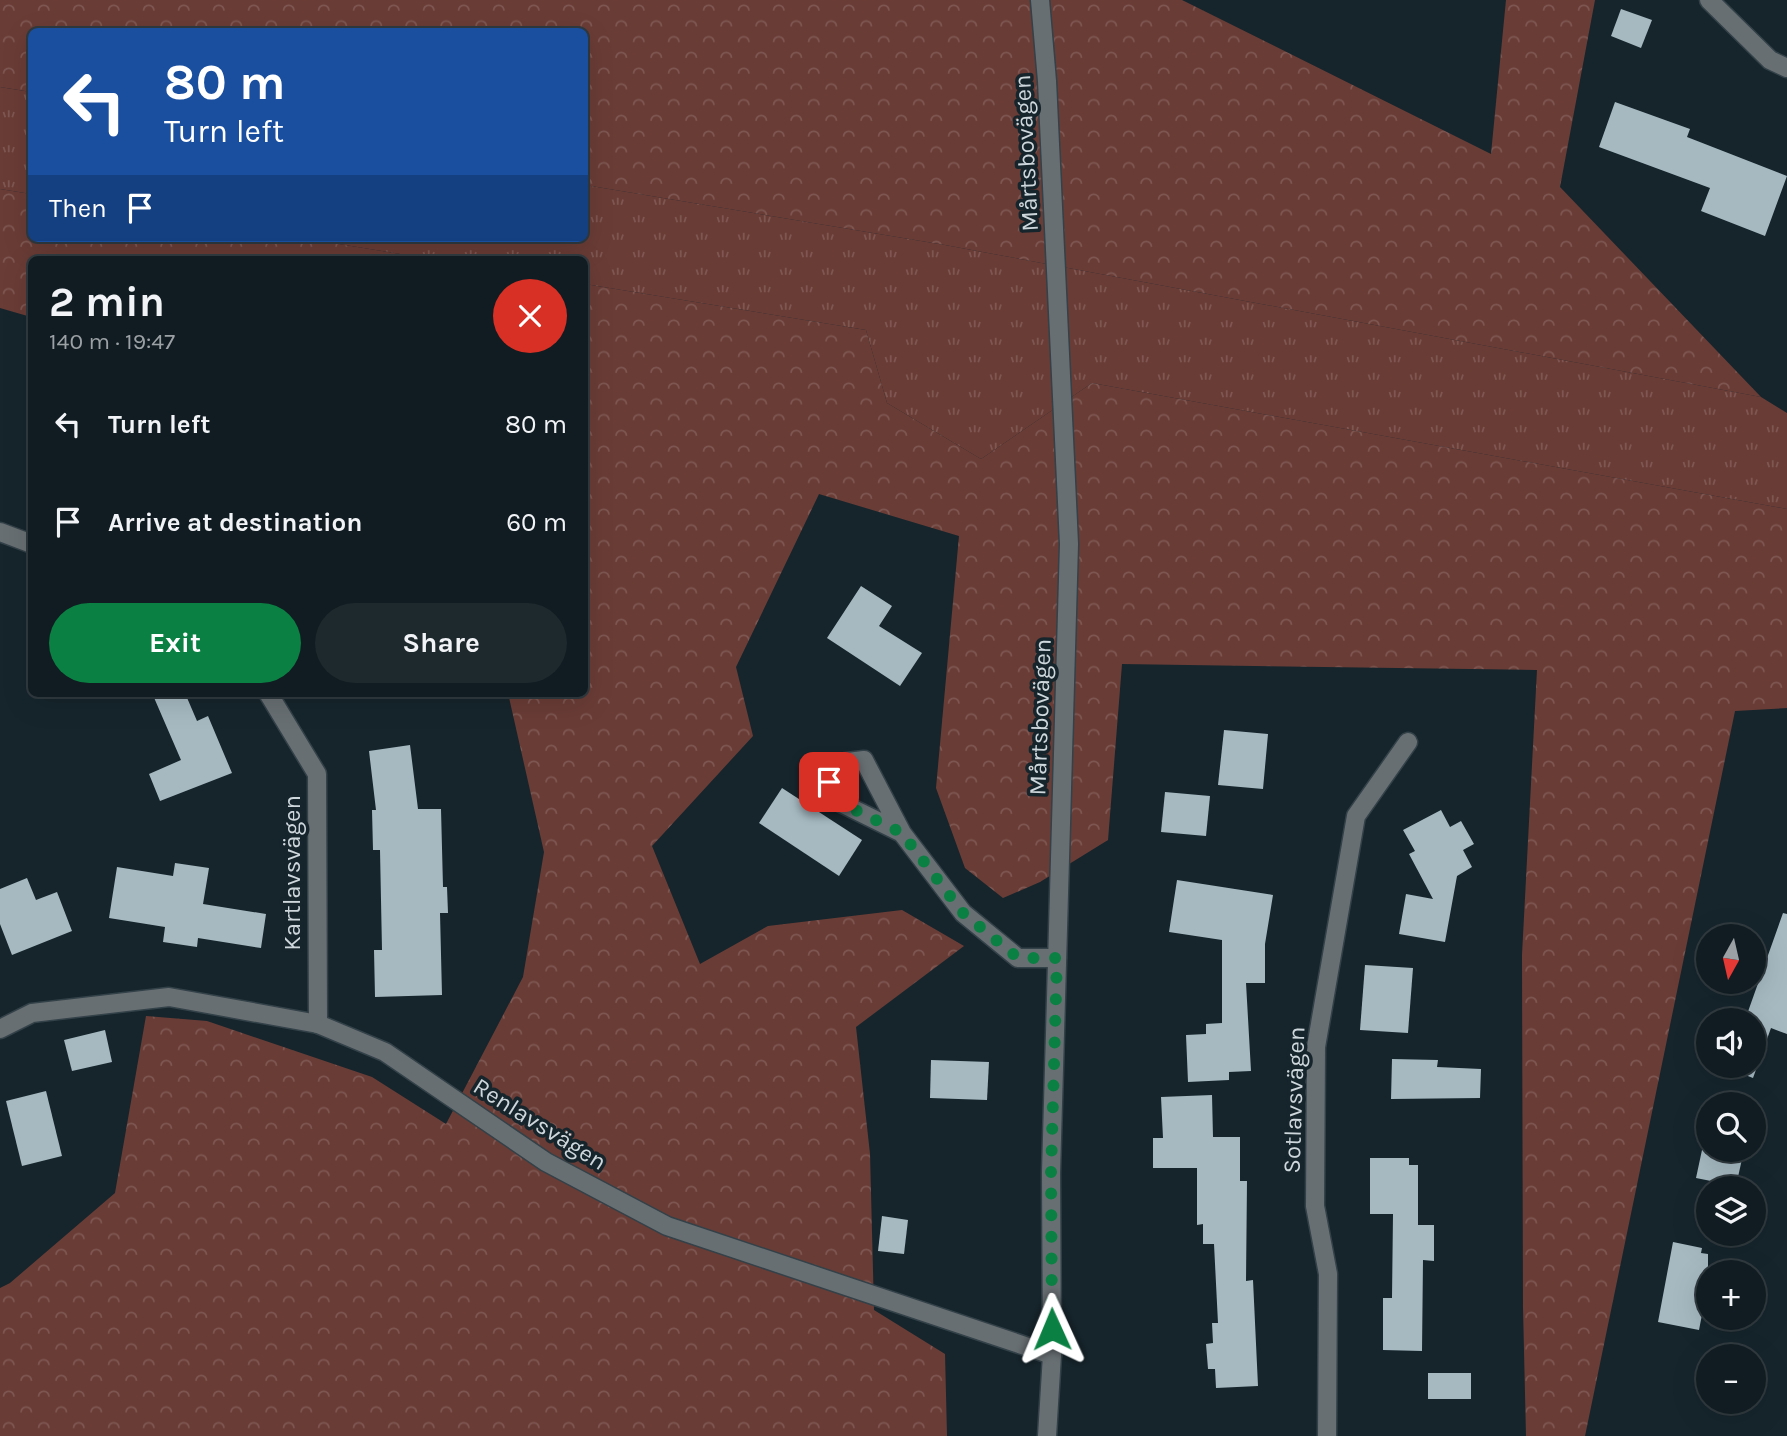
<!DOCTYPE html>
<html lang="en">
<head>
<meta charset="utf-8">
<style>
  body { margin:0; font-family:Karla,sans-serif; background:#1e292e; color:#f1f3f6; height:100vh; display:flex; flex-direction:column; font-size:26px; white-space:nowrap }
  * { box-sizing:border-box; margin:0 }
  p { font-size:23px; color:#9ca1a5 }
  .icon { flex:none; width:38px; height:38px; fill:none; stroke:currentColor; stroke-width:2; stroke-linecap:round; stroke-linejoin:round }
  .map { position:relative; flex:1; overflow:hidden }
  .side { position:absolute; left:28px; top:256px; width:560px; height:441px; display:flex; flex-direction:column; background:#101c21; border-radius:10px; box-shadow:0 7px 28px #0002,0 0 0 2px #303a3f }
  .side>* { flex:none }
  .guide { position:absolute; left:28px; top:28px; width:560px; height:214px; border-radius:10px; box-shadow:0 7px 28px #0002,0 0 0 2px #303a3f; background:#1a4fa0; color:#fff; overflow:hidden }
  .needle { width:46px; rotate:188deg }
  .buttons { position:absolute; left:1696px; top:924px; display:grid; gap:14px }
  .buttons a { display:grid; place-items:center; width:70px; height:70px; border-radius:50%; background:#101c21; box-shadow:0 7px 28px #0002,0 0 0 2px #303a3f; font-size:35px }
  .pin { position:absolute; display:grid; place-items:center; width:60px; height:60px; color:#fff; margin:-30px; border-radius:14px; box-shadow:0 4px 10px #0006 }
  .me { position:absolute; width:77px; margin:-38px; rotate:359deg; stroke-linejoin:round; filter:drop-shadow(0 0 5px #0008) }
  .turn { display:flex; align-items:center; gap:24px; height:147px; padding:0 21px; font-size:32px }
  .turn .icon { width:91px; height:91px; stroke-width:2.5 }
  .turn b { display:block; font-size:49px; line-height:60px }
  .then { display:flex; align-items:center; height:66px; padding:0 21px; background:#0003; gap:14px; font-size:26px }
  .round { display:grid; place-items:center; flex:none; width:74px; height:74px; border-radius:37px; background:#1e292e }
  .headline { display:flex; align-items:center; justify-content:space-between; height:119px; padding:0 21px }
  h1 { font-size:42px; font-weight:700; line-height:52px }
  .button { display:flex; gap:14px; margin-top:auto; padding:14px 21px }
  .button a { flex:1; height:80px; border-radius:42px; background:#0b8043; color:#fff; font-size:28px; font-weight:700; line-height:80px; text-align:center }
  .button a+a { background:#1e292e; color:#f1f3f6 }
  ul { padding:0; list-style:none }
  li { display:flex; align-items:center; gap:21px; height:98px; padding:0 21px }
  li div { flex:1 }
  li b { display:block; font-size:26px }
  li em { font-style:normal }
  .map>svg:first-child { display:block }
  .grass { fill:url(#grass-tufts) }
  .forest { fill:url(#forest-crowns) }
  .building { fill:#a6b9c1 }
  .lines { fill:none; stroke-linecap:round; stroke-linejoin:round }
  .minor-casing { stroke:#334148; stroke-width:21 }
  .minor { stroke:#686f73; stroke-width:18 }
  .route { stroke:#0b8043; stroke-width:12; stroke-dasharray:0 21.6 }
  .labels { text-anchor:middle; stroke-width:7; stroke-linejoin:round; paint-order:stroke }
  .street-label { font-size:24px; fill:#ced7dc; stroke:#16252c }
</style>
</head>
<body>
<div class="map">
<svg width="1787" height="1436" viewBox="0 0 1787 1436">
  <defs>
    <pattern id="grass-tufts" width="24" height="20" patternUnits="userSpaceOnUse" patternTransform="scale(1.75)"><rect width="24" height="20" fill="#6a3c36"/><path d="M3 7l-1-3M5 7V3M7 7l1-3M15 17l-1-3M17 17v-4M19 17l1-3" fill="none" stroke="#7e5752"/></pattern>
    <pattern id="forest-crowns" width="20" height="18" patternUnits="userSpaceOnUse" patternTransform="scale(1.75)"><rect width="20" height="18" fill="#6a3c36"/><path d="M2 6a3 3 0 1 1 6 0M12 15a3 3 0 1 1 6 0" fill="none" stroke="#7e5752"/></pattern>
  </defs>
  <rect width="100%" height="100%" fill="#16252c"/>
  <g class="grass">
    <polygon points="0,87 31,92 31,194 0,189"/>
    <polygon points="585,185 945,245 1761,397 1787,413 1787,509 1092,383 981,459 887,403 866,330 585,284 584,259 431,259 302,238 584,238"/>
  </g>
  <g class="forest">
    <polygon points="0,0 1182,0 1491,154 1506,0 1595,0 1560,187 1761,397 945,245 585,185 584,32 32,32 31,92 0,87"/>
    <polygon points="0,189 31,194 32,238 302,238 431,259 32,259 31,317 0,308"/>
    <polygon points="585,284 866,330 887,403 981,459 1092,383 1787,509 1787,708 1735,711 1585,1436 1526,1436 1523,1307 1522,955 1537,670 1122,664 1108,840 1040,882 1003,898 965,868 936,788 959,536 819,494 736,667 753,736 652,846 700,964 768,926 902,910 964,946 856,1027 870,1154 874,1310 945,1354 947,1436 0,1436 0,1288 10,1283 115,1193 146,1016 207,1021 372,1077 446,1124 523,977 544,852 508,693 584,693"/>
  </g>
  <g class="building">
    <polygon points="1621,9 1652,20 1641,48 1611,36"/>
    <polygon points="1615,102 1690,129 1687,137 1787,176 1765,236 1701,211 1710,188 1599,147"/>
    <polygon points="861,586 892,606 879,626 922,653 900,686 827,638"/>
    <polygon points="152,693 185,693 197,721 208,716 232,773 160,801 149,774 181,760"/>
    <polygon points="1224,730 1268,734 1263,789 1218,785"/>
    <polygon points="410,745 418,809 441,809 443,887 447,887 448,913 440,913 442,995 375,997 374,950 382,950 380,850 373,850 372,810 376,810 369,751"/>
    <polygon points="782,788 862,840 839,876 759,823"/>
    <polygon points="1165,792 1210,796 1206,836 1161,832"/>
    <polygon points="1441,810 1450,827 1461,821 1474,844 1463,850 1472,867 1457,876 1445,942 1399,934 1406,894 1433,899 1409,854 1415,851 1403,830"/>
    <polygon points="175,863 209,868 203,904 266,914 261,948 198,938 197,947 163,942 165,927 109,918 117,867 173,876"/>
    <polygon points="27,878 36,900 57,892 72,931 12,955 0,924 0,889"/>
    <polygon points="1177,880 1273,895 1265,944 1265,983 1246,983 1251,1071 1229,1072 1229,1080 1188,1082 1186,1035 1206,1034 1206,1024 1222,1023 1222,940 1169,932"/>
    <polygon points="1783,913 1787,914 1787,1034 1771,1028 1753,1078 1722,1066 1754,1066 1754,1020 1745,1020"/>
    <polygon points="1365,965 1413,968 1408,1033 1360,1030"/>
    <polygon points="105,1030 112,1062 72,1071 64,1040"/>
    <polygon points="1392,1059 1438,1060 1437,1067 1481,1069 1480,1098 1391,1099"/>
    <polygon points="931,1060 989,1062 987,1100 930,1098"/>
    <polygon points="46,1091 62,1156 22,1166 6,1101"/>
    <polygon points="1212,1095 1213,1137 1240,1137 1240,1181 1247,1181 1246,1281 1253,1280 1258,1386 1216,1388 1215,1369 1208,1369 1206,1344 1213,1343 1212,1323 1218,1323 1214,1244 1203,1244 1203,1224 1197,1225 1197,1168 1153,1168 1153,1138 1163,1138 1161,1097"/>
    <polygon points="1702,1150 1744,1150 1736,1186 1696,1178"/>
    <polygon points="1370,1158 1409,1158 1409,1165 1418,1165 1418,1225 1434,1225 1434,1261 1423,1260 1422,1351 1383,1350 1383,1298 1392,1298 1393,1214 1370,1214"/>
    <polygon points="882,1216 908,1220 904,1254 878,1251"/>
    <polygon points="1673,1242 1702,1248 1701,1253 1708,1254 1708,1284 1699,1330 1658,1322"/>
    <rect x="1428" y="1373" width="43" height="26"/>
  </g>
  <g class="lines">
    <g class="minor-casing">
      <g id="minor">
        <polyline points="1040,0 1047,81 1069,544 1051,1173 1052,1355 1047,1436"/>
        <polyline points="1709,0 1770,60 1787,68"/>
        <polyline points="0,532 32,544"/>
        <polyline points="268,693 317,774 318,1024"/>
        <polyline points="902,833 835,800 823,765 864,760 902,833 963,913 1018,958 1057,958"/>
        <polyline points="0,1029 32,1013 169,997 318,1024 385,1052 546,1162 667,1226 1052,1355"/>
        <polyline points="1327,1436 1328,1274 1315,1206 1316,1047 1356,816 1408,742"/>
      </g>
    </g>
    <use href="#minor" class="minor"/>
  </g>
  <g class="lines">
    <polyline class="route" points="829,782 835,800 902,833 963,913 1018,958 1057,958 1051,1173 1052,1329"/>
  </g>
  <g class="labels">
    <g class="street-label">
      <text transform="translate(1026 153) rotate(-93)" y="8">Mårtsbovägen</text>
      <text transform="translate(1040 717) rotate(-88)" y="8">Mårtsbovägen</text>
      <text transform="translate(292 873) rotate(-90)" y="8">Kartlavsvägen</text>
      <text transform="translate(1294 1100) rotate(-88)" y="8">Sotlavsvägen</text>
      <text transform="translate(540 1124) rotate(32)" y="8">Renlavsvägen</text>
    </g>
  </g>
</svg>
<div class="buttons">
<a><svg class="needle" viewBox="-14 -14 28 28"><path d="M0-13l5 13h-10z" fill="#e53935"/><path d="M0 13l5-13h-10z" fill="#9ca1a5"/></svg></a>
<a><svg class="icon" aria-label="sound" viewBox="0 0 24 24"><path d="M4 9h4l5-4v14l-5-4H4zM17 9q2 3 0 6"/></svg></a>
<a><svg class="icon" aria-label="search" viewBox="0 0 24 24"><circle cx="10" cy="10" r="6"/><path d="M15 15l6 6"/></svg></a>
<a><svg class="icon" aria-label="layers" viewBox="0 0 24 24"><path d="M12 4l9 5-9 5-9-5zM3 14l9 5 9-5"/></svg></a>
<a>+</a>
<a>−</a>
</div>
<div class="pin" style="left:829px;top:782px;background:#d93025"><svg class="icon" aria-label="arrive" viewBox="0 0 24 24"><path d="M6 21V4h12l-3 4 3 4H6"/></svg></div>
<svg class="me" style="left:1052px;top:1329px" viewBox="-20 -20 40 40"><path d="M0-17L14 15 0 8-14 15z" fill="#0b8043" stroke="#fff" stroke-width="4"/></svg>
<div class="guide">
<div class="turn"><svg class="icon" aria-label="left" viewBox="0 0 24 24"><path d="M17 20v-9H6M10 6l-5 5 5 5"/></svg><div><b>80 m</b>Turn left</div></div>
<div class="then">Then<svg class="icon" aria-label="arrive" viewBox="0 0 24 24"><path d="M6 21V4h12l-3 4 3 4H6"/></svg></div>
</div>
<section class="side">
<div class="headline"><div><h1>2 min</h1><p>140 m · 19:47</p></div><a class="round" style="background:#d93025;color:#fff"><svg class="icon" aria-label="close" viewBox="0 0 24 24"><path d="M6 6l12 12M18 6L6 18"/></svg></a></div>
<ul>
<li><svg class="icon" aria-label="left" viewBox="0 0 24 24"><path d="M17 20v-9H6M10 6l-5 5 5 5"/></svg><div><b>Turn left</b></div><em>80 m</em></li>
<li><svg class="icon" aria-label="arrive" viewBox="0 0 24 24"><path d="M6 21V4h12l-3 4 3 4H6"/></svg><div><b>Arrive at destination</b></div><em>60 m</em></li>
</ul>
<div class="button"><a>Exit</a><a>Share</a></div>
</section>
</div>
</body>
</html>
